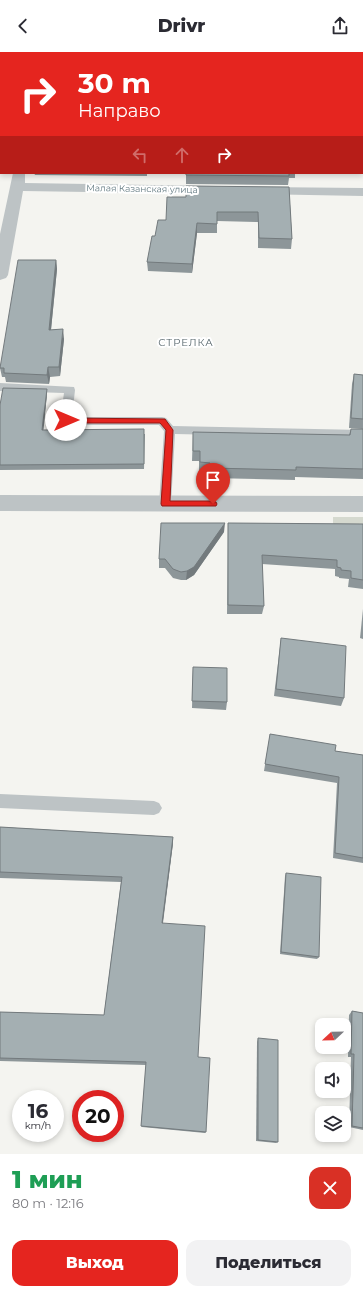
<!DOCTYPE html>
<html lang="ru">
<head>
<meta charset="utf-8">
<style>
  body { margin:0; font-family:Montserrat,sans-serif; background:#f2f2f3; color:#2b2b33; height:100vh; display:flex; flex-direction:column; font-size:15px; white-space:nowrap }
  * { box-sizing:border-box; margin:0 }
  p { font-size:13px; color:#7c7c81 }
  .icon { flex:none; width:22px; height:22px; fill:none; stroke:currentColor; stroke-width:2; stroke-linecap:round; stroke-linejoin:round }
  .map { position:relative; height:1102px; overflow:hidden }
  .panel { display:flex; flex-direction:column; background:#fff; flex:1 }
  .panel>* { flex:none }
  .banner { position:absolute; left:0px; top:0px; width:363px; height:122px; box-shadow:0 2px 6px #0003; background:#e5251f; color:#fff; overflow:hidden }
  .needle { width:26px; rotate:248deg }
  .controls { position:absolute; left:315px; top:966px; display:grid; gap:8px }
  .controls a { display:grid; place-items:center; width:36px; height:36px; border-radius:8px; background:#fff; box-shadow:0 2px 6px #0003; font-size:20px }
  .speed { position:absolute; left:12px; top:1038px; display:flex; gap:8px; font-size:20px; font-weight:700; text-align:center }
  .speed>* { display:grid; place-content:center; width:52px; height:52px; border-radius:50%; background:#fff; box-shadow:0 2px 6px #0003; line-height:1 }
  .speed small { font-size:10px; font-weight:400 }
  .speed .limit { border:6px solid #d22; background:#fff; color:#111 }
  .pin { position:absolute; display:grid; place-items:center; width:34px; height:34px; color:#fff; margin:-41px -17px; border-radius:50% 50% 50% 0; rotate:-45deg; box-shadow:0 0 4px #0007 }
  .pin .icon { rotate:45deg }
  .me { position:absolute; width:44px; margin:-22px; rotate:90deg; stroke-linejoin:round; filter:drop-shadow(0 0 3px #0008) }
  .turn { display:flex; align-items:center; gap:14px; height:84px; padding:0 12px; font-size:18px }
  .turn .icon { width:52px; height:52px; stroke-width:2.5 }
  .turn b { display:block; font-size:28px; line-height:34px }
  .lanes { display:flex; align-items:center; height:38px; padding:0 12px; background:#0003; justify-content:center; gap:20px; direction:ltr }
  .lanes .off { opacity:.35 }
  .round { display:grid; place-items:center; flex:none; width:42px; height:42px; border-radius:12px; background:#f2f2f3 }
  .head { display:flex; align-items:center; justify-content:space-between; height:68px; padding:0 12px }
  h1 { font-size:24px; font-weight:800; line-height:30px; color:#1e9e55 }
  .cta { display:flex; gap:8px; margin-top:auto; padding:8px 12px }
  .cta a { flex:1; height:46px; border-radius:12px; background:#e5251f; color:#fff; font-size:16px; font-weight:800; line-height:46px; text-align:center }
  .cta a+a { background:#f2f2f3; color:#2b2b33 }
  header { display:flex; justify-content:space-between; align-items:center; height:52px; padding:0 12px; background:#fff; font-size:18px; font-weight:800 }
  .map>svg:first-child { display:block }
  .green { fill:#d5d9cf }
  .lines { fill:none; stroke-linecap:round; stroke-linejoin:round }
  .lane { fill:#bdc3c5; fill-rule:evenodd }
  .street { fill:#bdc3c5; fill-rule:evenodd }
  .wall { fill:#8d9699 }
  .shaded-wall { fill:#737a7d }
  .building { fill:#a4afb2; stroke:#737a7d }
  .route { fill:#e5251f; stroke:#951814 }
  .labels { text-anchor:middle; stroke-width:4; stroke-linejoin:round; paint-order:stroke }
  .far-street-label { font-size:9px; fill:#637a82; stroke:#fff }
  .far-neighbourhood-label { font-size:10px; letter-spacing:1px; fill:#516167; stroke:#fff }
</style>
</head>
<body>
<header><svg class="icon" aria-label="back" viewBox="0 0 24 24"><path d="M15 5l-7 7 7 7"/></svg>Drivr<svg class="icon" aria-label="share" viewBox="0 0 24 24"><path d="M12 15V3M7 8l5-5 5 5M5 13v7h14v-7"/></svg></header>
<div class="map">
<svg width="363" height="1102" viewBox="0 0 363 1102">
  <rect width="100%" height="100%" fill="#f4f4f0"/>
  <rect class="green" x="333" y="465" width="30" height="8"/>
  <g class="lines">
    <g class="lane">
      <polygon points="0,331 74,335 75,338 72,365 162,365 166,366 173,374 363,378 363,386 175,382 171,452 169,455 165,457 161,455 159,452 164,379 159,373 66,373 62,372 60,369 64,341 0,339"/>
      <polygon points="0,742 154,749 159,751 162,756 159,761 154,763 0,756"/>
    </g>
    <g class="street">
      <polygon points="13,121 25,121 25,131 216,134 221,135 223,138 221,141 216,142 23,139 8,223 6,226 0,228 0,182"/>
      <polygon points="260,135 363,136 363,144 255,142 253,139 255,136"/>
      <polygon points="0,443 363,444 363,460 0,459"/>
    </g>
  </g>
  <g class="wall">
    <rect x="36" y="0" width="117" height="1"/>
    <polygon points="363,0 363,22 362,22 362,1"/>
    <polygon points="34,121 147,121 147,124 35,123"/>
    <polygon points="186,121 309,121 308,122 295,122 295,126 289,126 288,133 186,132"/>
    <polygon points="289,135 292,187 291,197 258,196 258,170 217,169 217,181 197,181 192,221 148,219 147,210 155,184 166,168 186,145"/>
    <polygon points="56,208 57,217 51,278 64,287 60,324 50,325 49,332 6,330 5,325 2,325 0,316"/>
    <polygon points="354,322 363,323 363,377 349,376 352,332"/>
    <polygon points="47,342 43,378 145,382 144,417 0,418 0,353"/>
    <polygon points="351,377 363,377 363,427 295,425 295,428 210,426 210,421 199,420 199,409 192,409 193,380 349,383"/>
    <polygon points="228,471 363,472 363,537 348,535 349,527 339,526 339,525 335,524 335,517 262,512 264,554 262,562 227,562"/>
    <polygon points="224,480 194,523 186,528 181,528 173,526 165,516 159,516 159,507"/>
    <polygon points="363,557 363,587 360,586"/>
    <polygon points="281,586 344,646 341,654 274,644"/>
    <polygon points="193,615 227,650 226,658 192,656"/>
    <polygon points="270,682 335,699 363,703 363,811 333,806 337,731 264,719"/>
    <polygon points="0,775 173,785 173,791 163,871 198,1005 206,1080 205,1081 142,1075 141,1074 146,1013 0,1009 0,960 104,963 121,830 0,826"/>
    <polygon points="286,821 319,905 317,907 280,902 285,824"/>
    <polygon points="352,959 363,961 363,1078 349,1075 351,1005 348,1005 349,963"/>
    <polygon points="258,986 278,1090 276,1091 256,1089 257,990"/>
  </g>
  <g class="shaded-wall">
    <polygon points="197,171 197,181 192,221 192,212"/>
    <polygon points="56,208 57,217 50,287 49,278"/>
    <polygon points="63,277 64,287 60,324 59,315"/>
    <polygon points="48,315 50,325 49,332 47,323"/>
    <polygon points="47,337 47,342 43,383 42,378"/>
    <polygon points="225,471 224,480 194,523 186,528 187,519"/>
    <polygon points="173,785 173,791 162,876 162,871"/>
  </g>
  <g class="building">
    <rect x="52" y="0" width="26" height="1"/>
    <polygon points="110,0 153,0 153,1 130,1"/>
    <polygon points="186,0 363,0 363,11 362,11 362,1 186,1"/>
    <polygon points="186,121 289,121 289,124 186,123"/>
    <polygon points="186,134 289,135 292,187 259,186 258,160 217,160 217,172 197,171 192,212 147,210 152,184 155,184 158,168 166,168 167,145 186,145"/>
    <polygon points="18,208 56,208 49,278 63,277 59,315 48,315 47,323 4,321 4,316 0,316"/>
    <polygon points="354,322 363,323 363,367 351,366"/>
    <polygon points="3,336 47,337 42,378 144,377 144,412 0,413 0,353"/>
    <polygon points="351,377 363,377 363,417 296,415 296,418 210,416 210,411 200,410 200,399 193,399 193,380 350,383"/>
    <polygon points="161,471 225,471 194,515 187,519 181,520 173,517 165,507 159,507"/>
    <polygon points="228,471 363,472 363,528 351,526 351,519 341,518 341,516 337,515 337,508 262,503 264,554 228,553"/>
    <polygon points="281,586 346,594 344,646 276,637"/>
    <polygon points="193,615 227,616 227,650 192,649"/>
    <polygon points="270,682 336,693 335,699 363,703 363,806 335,801 339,725 265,712"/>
    <polygon points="0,775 173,785 162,871 205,874 198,1005 210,1006 206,1080 141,1074 146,1010 0,1006 0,960 104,963 122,825 0,820"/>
    <polygon points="286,821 321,825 319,905 281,900"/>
    <polygon points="352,959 363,961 363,1076 352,1074 354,1002 351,1002"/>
    <polygon points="258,986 278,988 278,1090 258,1088"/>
  </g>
  <polygon class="route" points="66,366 165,367 173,378 170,449 213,449 216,450 217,452 216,454 162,454 161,452 166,378 160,371 66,371 62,368"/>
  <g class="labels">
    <g class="far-street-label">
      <text transform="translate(142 137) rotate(1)" y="3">Малая Казанская улица</text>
    </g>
    <g class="far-neighbourhood-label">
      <text x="186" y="294">СТРЕЛКА</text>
    </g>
  </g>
</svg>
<div class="controls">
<a><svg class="needle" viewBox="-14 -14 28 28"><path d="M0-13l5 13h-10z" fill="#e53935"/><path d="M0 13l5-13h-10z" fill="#7c7c81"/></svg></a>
<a><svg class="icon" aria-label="sound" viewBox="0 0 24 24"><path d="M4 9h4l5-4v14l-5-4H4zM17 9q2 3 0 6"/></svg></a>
<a><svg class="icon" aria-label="layers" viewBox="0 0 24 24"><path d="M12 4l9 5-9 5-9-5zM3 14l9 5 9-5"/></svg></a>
</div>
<div class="speed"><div>16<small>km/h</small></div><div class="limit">20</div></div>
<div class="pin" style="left:213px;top:452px;background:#d93025"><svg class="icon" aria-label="arrive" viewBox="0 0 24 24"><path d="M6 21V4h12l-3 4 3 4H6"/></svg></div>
<svg class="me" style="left:66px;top:368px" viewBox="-20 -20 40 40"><circle r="19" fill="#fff"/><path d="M0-13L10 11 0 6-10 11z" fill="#e5251f"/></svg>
<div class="banner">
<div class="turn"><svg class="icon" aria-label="right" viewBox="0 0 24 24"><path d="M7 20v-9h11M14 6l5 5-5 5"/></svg><div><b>30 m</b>Направо</div></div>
<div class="lanes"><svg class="icon off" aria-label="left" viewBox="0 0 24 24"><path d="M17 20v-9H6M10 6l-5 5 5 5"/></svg><svg class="icon off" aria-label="ahead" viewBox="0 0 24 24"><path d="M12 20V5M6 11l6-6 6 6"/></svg><svg class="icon" aria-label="right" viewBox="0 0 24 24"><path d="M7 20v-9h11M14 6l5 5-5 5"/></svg></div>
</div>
</div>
<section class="panel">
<div class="head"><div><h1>1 мин</h1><p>80 m · 12:16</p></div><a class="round" style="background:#d93025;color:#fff"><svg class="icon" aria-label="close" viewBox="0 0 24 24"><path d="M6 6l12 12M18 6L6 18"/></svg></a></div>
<div class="cta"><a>Выход</a><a>Поделиться</a></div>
</section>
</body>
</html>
